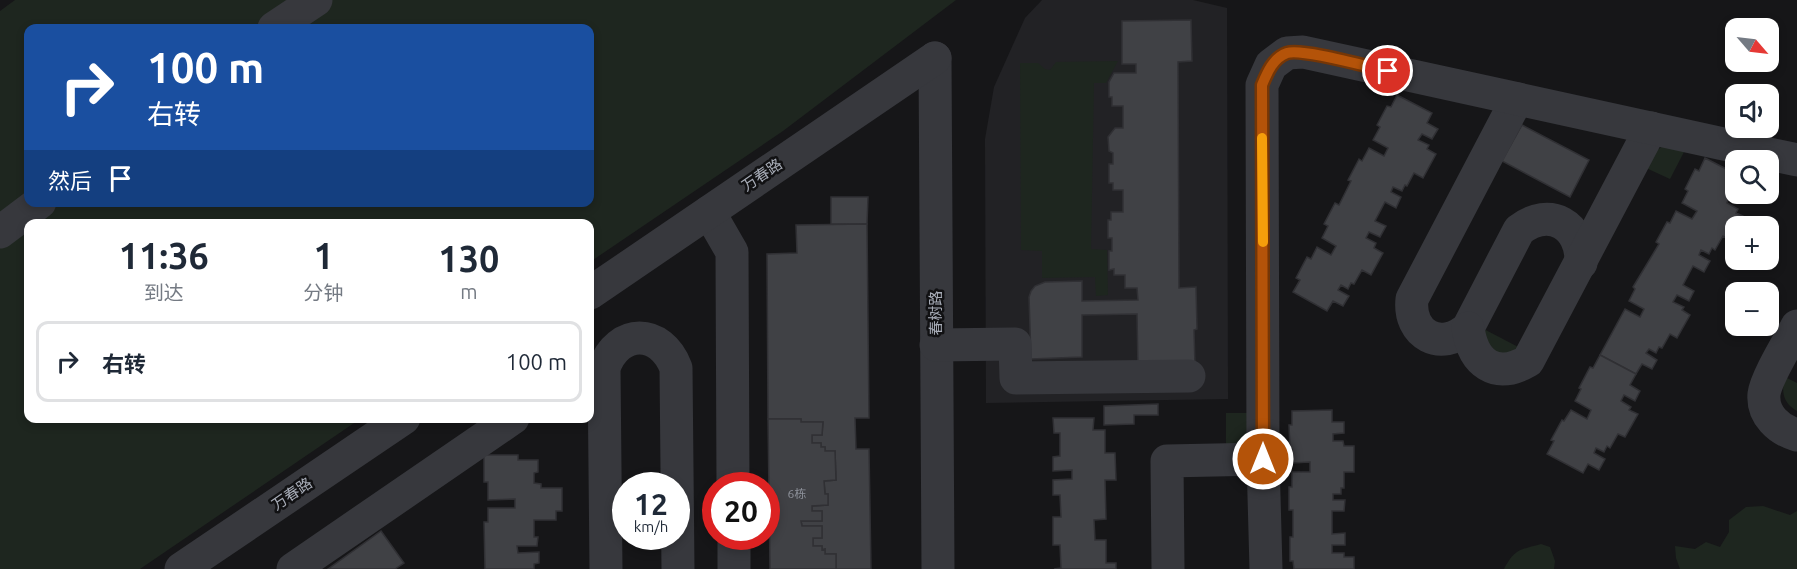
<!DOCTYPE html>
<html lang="zh">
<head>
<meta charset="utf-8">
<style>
  body { margin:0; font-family:Ubuntu,"Noto Sans SC",sans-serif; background:#f6f6f7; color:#1f2937; height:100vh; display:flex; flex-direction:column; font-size:22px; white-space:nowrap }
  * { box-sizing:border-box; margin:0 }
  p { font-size:20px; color:#747a83 }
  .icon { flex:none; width:33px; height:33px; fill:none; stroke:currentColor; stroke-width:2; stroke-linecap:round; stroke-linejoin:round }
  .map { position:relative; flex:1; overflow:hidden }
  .details { position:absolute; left:24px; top:219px; width:570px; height:204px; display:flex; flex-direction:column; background:#fff; border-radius:12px; box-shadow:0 3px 9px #0003 }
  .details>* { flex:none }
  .hud { position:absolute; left:24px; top:24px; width:570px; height:183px; border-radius:12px; box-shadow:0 3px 9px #0003; background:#1a4fa0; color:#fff; overflow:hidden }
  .needle { width:39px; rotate:118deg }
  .fabs { position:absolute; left:1725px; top:18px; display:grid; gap:12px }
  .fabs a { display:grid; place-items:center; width:54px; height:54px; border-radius:12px; background:#fff; box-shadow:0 3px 9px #0003; font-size:30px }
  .speed { position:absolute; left:612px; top:472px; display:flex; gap:12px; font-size:30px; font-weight:700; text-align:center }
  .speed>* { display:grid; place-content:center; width:78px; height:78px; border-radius:50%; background:#fff; box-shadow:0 3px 9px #0003; line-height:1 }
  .speed small { font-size:15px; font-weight:400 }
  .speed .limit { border:9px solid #d22; background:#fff; color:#111 }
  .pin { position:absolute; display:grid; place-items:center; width:51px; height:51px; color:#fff; margin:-26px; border:3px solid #fff; border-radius:50%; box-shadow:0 2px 6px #0007 }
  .me { position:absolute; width:66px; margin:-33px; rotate:0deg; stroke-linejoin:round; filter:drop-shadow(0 0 4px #0008) }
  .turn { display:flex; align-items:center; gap:21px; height:126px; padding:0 24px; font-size:27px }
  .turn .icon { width:78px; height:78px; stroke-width:2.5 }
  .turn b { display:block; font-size:42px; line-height:51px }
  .then { display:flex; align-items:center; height:57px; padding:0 24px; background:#0003; gap:12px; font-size:22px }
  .eta { display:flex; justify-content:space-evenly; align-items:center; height:102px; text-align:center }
  .eta b { font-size:36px; font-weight:600; line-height:42px }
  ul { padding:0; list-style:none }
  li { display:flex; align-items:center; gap:18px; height:81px; margin:0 12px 9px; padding:0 12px; border:3px solid #e0e1e3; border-radius:12px }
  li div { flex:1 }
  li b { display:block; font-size:22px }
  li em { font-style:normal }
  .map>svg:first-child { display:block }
  .built { fill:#222225 }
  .green { fill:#1e261f; fill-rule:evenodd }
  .building { fill:#404145; stroke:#303034; stroke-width:1.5 }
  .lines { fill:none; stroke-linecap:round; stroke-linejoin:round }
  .minor { stroke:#37383d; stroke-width:33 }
  .route-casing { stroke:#753606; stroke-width:15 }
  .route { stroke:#b45309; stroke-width:10 }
  .slow { stroke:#f59e0b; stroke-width:10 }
  .labels { text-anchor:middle; stroke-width:5; stroke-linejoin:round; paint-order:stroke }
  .number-label { font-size:12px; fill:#8e929b }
  .street-label { font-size:15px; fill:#a8adb8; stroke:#111113 }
</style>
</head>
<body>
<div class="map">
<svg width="1797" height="569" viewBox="0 0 1797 569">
  <rect width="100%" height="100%" fill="#161618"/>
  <polygon class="built" points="1042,0 1193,0 1227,8 1228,399 986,403 985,139 994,87 1025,18"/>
  <g class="green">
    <path d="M15,0h941l-173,131 -193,131v-38h-562v194l332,1 -220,150h-140v-558zM28,28h562v174h-562z"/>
    <polygon points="1118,61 1106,83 1094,83 1091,249 1107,250 1108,295 1096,296 1095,277 1042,278 1042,251 1021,250 1020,63 1038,63 1045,69 1050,70 1056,62"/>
    <polygon points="1663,146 1685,150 1670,179 1646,168 1654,152"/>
    <polygon points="1478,326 1524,350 1499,360"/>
    <path d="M1785,377l12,6v28c-14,-8 -16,-19 -12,-34z"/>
    <polygon points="1226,413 1257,413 1250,437 1236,445 1226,444"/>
    <polygon points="1763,506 1790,515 1797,511 1797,569 1680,569 1676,558 1675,546 1695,549 1706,542 1720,547 1729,532 1729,520 1746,507"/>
    <path d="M1541,544l9,3 5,14 -1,8h-50c11,-20 15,-19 37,-25z"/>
  </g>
  <g class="building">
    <polygon points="1191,20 1192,61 1178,62 1179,288 1196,287 1197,329 1194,330 1195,366 1138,368 1137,314 1082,315 1082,357 1031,359 1029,297 1031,291 1035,286 1045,282 1082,281 1082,301 1138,300 1137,288 1125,288 1125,275 1114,275 1114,269 1109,270 1109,251 1112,251 1112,238 1108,238 1108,220 1111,220 1111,212 1123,212 1123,190 1113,190 1113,183 1109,183 1109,164 1113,164 1113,153 1109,151 1108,137 1115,128 1123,128 1123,106 1112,106 1112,97 1109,97 1109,82 1114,73 1136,73 1136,64 1122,64 1122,21"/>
    <polygon points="1397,95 1432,113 1427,123 1438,129 1432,139 1422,134 1418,140 1429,145 1427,149 1436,154 1423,178 1414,173 1407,186 1405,185 1402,191 1393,187 1391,192 1401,197 1396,208 1385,202 1375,221 1386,226 1380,237 1369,232 1366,238 1376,243 1374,248 1383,253 1371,275 1362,270 1354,284 1351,283 1348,289 1341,285 1338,290 1349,296 1343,306 1333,301 1327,311 1293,292 1300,280 1296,278 1307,257 1311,259 1317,247 1331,255 1336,246 1322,238 1328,226 1324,224 1335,203 1339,205 1351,181 1348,180 1359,159 1362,161 1369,148 1384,156 1388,148 1373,140 1380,127 1377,125 1387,106 1391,107"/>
    <polygon points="1522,125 1589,160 1570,197 1502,161"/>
    <polygon points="1705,158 1736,174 1736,194 1746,194 1740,203 1729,197 1727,203 1738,209 1736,213 1743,216 1737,226 1736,226 1730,240 1723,236 1715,250 1712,248 1709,254 1701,250 1699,255 1710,261 1704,272 1693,266 1683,285 1694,291 1689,301 1677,295 1673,302 1684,307 1682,310 1690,315 1677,338 1670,334 1662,348 1659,347 1656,353 1649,349 1646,353 1657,360 1652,369 1642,364 1636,374 1600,355 1625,309 1640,317 1644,309 1629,301 1635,289 1633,287 1659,244 1656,242 1667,222 1670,223 1676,211 1692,219 1697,211 1682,203 1688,191 1685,189 1695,169 1699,171"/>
    <polygon points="831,197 868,197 867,224 831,224"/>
    <polygon points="867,224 869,418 855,418 856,449 869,449 871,569 836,569 836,554 825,554 825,549 822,550 822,546 813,546 813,538 822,538 822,526 802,526 801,521 822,521 822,511 812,511 812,506 828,505 828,494 825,494 824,481 836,480 835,451 825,451 825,447 821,447 821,443 812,443 812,435 822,435 823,422 801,422 801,419 768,419 767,254 797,253 796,225"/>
    <polygon points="1600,355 1636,374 1630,385 1640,391 1635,401 1624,395 1621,401 1631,407 1629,410 1638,414 1625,437 1618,434 1610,448 1607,446 1604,452 1596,448 1594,453 1605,459 1599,470 1588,464 1583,473 1547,454 1554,441 1551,440 1562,420 1564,421 1571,410 1587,419 1591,410 1575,401 1581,389 1579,388 1590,367 1593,368"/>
    <polygon points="1158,404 1158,415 1134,415 1134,424 1104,425 1104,406"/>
    <polygon points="1332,410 1332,422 1344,422 1344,433 1333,434 1333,441 1343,441 1344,446 1354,446 1354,472 1344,472 1344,488 1341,488 1341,494 1333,494 1333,500 1345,500 1344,511 1332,511 1332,534 1345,533 1345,545 1332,545 1332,553 1344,553 1344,557 1354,557 1354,569 1294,569 1293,561 1290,561 1290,537 1293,537 1293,510 1289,510 1289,487 1292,487 1292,472 1310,472 1310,462 1292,463 1292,449 1290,449 1289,425 1292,425 1292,411"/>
    <polygon points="1053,418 1094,418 1093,430 1105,430 1105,453 1115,453 1116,480 1105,480 1106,519 1094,520 1095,540 1106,540 1106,563 1116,563 1116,569 1054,569 1061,568 1060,545 1053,545 1053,517 1061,517 1060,495 1053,495 1053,480 1072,479 1072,470 1053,471 1053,457 1060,456 1060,433 1054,433"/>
    <polygon points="768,419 801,419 801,422 823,422 822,435 812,435 812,443 821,443 821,447 825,447 825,451 835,451 836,480 824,481 825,494 828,494 828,505 812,506 812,511 822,511 822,521 801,521 802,526 822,526 822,538 813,538 813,546 822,546 822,550 825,549 825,554 836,554 836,569 770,569"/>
    <polygon points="484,455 518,455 518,460 538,460 538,472 534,473 534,483 541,484 541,488 562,488 562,511 556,511 556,520 534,520 534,537 538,537 537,546 517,546 518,553 539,552 539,563 534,564 534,569 485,569 484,522 488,522 488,508 515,508 515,499 488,500 488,482 484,482"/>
    <polygon points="381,531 404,563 395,569 328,569"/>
  </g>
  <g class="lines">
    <g class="minor">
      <polyline points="274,28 316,0"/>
      <polyline points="935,58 938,569"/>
      <path d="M1517,99l-105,200c-4,36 29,53 56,29l51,-98c31,-24 63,-5 62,33"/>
      <polyline points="709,212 732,252 733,486"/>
      <polyline points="0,232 40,202"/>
      <polyline points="590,293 935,58"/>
      <path d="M1797,326c-8,15 -31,52 -33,68 -2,21 15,36 33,41"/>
      <path d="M1468,328c5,35 27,52 60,33l123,-233"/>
      <polyline points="936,345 1015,344 1016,378 1189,376"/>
      <polyline points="734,537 734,569"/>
      <polyline points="181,569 404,418"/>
      <polyline points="293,569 513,418"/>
      <path d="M606,569l-2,-201c14,-40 57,-40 72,0l2,201"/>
      <polyline points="1168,569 1167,461 1263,459"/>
      <polyline points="1266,569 1263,459 1262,85 1271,65 1287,53 1303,52 1797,160"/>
    </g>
  </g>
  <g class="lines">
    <g class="route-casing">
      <path id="route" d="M1263,459l-1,-374c5,-12 11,-27 25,-32 15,-5 82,14 101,18"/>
    </g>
    <use href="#route" class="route"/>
    <polyline class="slow" points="1262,138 1263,242"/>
  </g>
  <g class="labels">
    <g class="number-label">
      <text x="797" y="498">6栋</text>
    </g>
    <g class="street-label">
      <text transform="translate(762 175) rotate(-34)" y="5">万春路</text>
      <text transform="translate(936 313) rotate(-90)" y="5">春树路</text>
      <text transform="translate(292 494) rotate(-34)" y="5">万春路</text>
    </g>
  </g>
</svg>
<div class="fabs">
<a><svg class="needle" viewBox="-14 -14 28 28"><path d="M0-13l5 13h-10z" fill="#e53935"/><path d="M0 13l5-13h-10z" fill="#747a83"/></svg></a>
<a><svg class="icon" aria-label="sound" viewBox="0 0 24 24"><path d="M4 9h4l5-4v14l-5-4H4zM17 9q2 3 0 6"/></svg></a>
<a><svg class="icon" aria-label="search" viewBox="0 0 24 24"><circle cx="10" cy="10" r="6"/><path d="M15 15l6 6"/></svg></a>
<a>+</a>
<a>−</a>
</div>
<div class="speed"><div>12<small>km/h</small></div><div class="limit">20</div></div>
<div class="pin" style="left:1388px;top:71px;background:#d93025"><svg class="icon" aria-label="arrive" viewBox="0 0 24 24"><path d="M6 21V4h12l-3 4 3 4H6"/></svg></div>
<svg class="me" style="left:1263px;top:459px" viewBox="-20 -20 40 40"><circle r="17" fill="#b45309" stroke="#fff" stroke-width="3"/><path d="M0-11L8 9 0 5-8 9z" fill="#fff"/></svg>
<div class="hud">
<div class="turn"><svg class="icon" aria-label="right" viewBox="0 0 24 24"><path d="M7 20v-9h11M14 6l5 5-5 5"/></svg><div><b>100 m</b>右转</div></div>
<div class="then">然后<svg class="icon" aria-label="arrive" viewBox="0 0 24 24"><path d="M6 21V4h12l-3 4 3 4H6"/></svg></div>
</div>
<section class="details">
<div class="eta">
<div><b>11:36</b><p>到达</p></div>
<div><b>1</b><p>分钟</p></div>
<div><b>130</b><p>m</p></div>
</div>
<ul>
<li><svg class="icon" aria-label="right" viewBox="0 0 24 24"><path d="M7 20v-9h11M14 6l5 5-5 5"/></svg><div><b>右转</b></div><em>100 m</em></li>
</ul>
</section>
</div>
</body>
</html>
